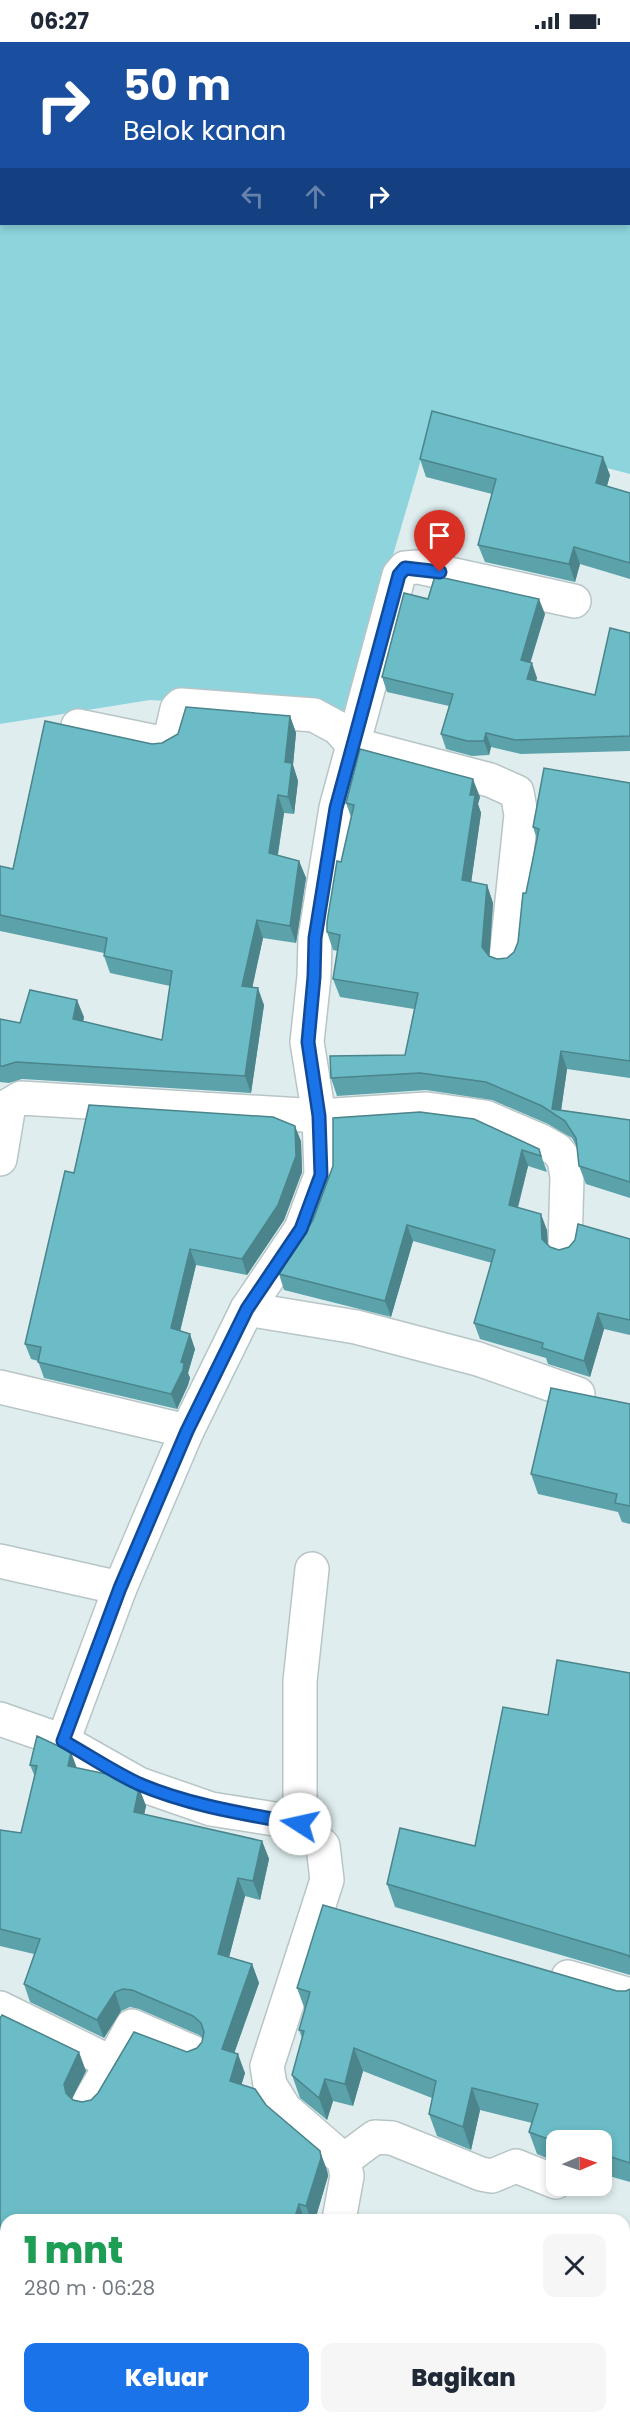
<!DOCTYPE html>
<html lang="id">
<head>
<meta charset="utf-8">
<style>
  body { margin:0; font-family:Poppins,sans-serif; background:#f6f6f7; color:#1f2937; height:100vh; display:flex; flex-direction:column; font-size:22px; white-space:nowrap }
  * { box-sizing:border-box; margin:0 }
  p { font-size:20px; color:#747a83 }
  .icon { flex:none; width:33px; height:33px; fill:none; stroke:currentColor; stroke-width:2; stroke-linecap:round; stroke-linejoin:round }
  .map { position:relative; flex:1; overflow:hidden }
  .drawer { position:absolute; left:0px; top:2172px; width:630px; height:210px; display:flex; flex-direction:column; background:#fff; border-radius:18px 18px 0 0; box-shadow:0 3px 9px #0003 }
  .drawer>* { flex:none }
  .top-card { position:absolute; left:0px; top:0px; width:630px; height:183px; box-shadow:0 3px 9px #0003; background:#1a4fa0; color:#fff; overflow:hidden }
  .needle { width:39px; rotate:88deg }
  .fabs { position:absolute; left:546px; top:2088px; display:grid; gap:12px }
  .fabs a { display:grid; place-items:center; width:66px; height:66px; border-radius:12px; background:#fff; box-shadow:0 3px 9px #0003; font-size:30px }
  .pin { position:absolute; display:grid; place-items:center; width:51px; height:51px; color:#fff; margin:-62px -26px; border-radius:50% 50% 50% 0; rotate:-45deg; box-shadow:0 0 6px #0007 }
  .pin .icon { rotate:45deg }
  .me { position:absolute; width:66px; margin:-33px; rotate:280deg; stroke-linejoin:round; filter:drop-shadow(0 0 4px #0008) }
  .turn { display:flex; align-items:center; gap:21px; height:126px; padding:0 24px; font-size:27px }
  .turn .icon { width:78px; height:78px; stroke-width:2.5 }
  .turn b { display:block; font-size:42px; line-height:51px }
  .lanes { display:flex; align-items:center; height:57px; padding:0 24px; background:#0003; justify-content:center; gap:30px; direction:ltr }
  .lanes .off { opacity:.35 }
  .round { display:grid; place-items:center; flex:none; width:63px; height:63px; border-radius:12px; background:#f6f6f7 }
  .headline { display:flex; align-items:center; justify-content:space-between; height:102px; padding:0 24px }
  h1 { font-size:36px; font-weight:800; line-height:45px; color:#1e9e55 }
  .cta { display:flex; gap:12px; margin-top:auto; padding:12px 24px }
  .cta a { flex:1; height:69px; border-radius:12px; background:#1a73e8; color:#fff; font-size:24px; font-weight:800; line-height:69px; text-align:center }
  .cta a+a { background:#f6f6f7; color:#1f2937 }
  .status { display:flex; justify-content:space-between; align-items:center; height:42px; padding:0 30px; background:#fff; direction:ltr }
  .status svg { height:16px; fill:currentColor }
  .map>svg:first-child { display:block }
  .green { fill:#8dd4dd; fill-rule:evenodd }
  .lines { fill:none; stroke-linecap:round; stroke-linejoin:round }
  .minor-casing { stroke:#b8c5c7; stroke-width:36 }
  .minor { stroke:#fff; stroke-width:33 }
  .wall { fill:#5ca2aa }
  .shaded-wall { fill:#4b848b }
  .building { fill:#6bbcc6; stroke:#4b848b; stroke-width:1.5 }
  .route-casing { stroke:#114b97; stroke-width:15 }
  .route { stroke:#1a73e8; stroke-width:10 }
</style>
</head>
<body>
<div class="status"><b>06:27</b><svg viewBox="0 0 49 12"><path d="M0 12V9h3v3zM5 12V6h3v6zM10 12V3h3v9zM15 12V0h3v12zM26 1h20v11H26zM47 4h2v5h-2z"/></svg></div>
<div class="map">
<svg width="630" height="2382" viewBox="0 0 630 2382">
  <rect width="100%" height="100%" fill="#dfedee"/>
  <path class="green" d="M0,0h630v432l-198,-52 -85,290 -197,-12 -150,24zM2,2h626v180h-626z"/>
  <g class="lines">
    <g class="minor-casing">
      <g id="minor">
        <polyline points="78,684 161,701 170,697 177,667 181,663 314,673 338,686 352,702 490,738 517,750 521,773 506,916"/>
        <polyline points="0,1117 9,1063 21,1056 319,1074 427,1067 485,1075 541,1099 557,1108 564,1117 567,1135 565,1205"/>
        <polyline points="247,1267 356,1285 478,1317 578,1352"/>
        <polyline points="0,1345 187,1389"/>
        <polyline points="0,1519 120,1546"/>
        <polyline points="0,1677 63,1699 139,1742 211,1767 300,1781 323,1804 327,1838 267,2024 270,2043 285,2067 344,2118 347,2134 339,2178"/>
        <polyline points="63,1699 120,1546 187,1389 247,1267 301,1187 321,1133 319,1074 307,1000 314,935 315,896 336,766 399,533 405,526 418,525 574,559"/>
        <polyline points="300,1781 300,1639 312,1527"/>
        <polyline points="568,1935 630,1953"/>
        <polyline points="0,1966 112,2021 132,1984 192,2010"/>
        <polyline points="89,2060 112,2021"/>
        <polyline points="344,2118 375,2095 392,2096 481,2132 492,2134 516,2124 556,2140"/>
        <polyline points="288,2382 290,2376"/>
      </g>
    </g>
    <use href="#minor" class="minor"/>
  </g>
  <g class="wall">
    <polygon points="420,417 610,433 607,444 630,451 630,537 580,522 575,540 485,520 478,503 492,452 426,435"/>
    <polygon points="428,557 545,572 530,620 537,636 536,639 595,653 630,591 630,709 521,712 491,705 489,713 472,714 446,707 441,692 449,664 387,650 382,635"/>
    <polygon points="290,674 296,691 293,723 298,739 294,772 284,771 278,813 299,819 306,836 296,901 263,896 252,945 264,963 251,1051 22,1037 9,1041 0,1040 0,977 20,981 84,975 83,980 162,998 170,944 110,931 104,914 104,911 0,889 0,824 13,827 152,702 162,701"/>
    <polygon points="630,741 630,1036 567,1027 561,1068 630,1078 630,1156 586,1142 579,1124 577,1105 572,1096 548,1082 492,1058 426,1048 337,1054 331,1036 405,1013 414,967 340,955 333,937 338,909 333,908 327,890 341,820 351,775 346,761 480,755 478,762 481,771 471,840 487,843 493,861 489,914 497,917 507,916 514,910 518,900 526,851 537,797 533,785"/>
    <polygon points="301,1099 302,1130 284,1178 247,1233 196,1223 180,1289 195,1307 188,1331 190,1336 188,1343 177,1367 44,1336 38,1319 31,1317 25,1302 74,1131"/>
    <polygon points="539,1107 547,1130 528,1124 518,1166 547,1188 548,1203 550,1205 559,1208 630,1197 630,1293 604,1287 590,1335 548,1322 546,1316 480,1297 474,1281 492,1221 413,1199 391,1275 284,1248 279,1232 313,1178 333,1124"/>
    <polygon points="630,1362 630,1482 622,1480 618,1470 538,1452 531,1432"/>
    <polygon points="630,1631 630,1933 395,1865 387,1842 475,1804 548,1673"/>
    <polygon points="30,1723 77,1726 139,1746 146,1764 144,1772 262,1799 269,1817 260,1858 245,1854 229,1915 252,1922 259,1941 234,2011 245,2031 241,2043 266,2063 327,2128 328,2134 315,2178 6,2178 6,2294 0,2292 0,1976 86,2029 72,2057 82,2060 91,2058 187,2010 197,2006 202,2000 203,1996 199,1993 139,1967 130,1965 121,1969 104,1996 30,1960 24,1942 34,1912 0,1904 0,1788 21,1791 35,1735"/>
    <polygon points="297,1946 626,1949 630,1947 630,2140 602,2132 602,2098 556,2098 556,2120 537,2112 529,2090 532,2081 480,2068 471,2108 437,2094 429,2072 432,2056 363,2029 353,2064 333,2059 327,2078 300,2056 292,2033 302,1996 299,1988 305,1968"/>
  </g>
  <g class="shaded-wall">
    <polygon points="603,415 610,433 603,458 596,441"/>
    <polygon points="574,505 580,522 575,540 569,522"/>
    <polygon points="539,557 545,572 527,632 521,618"/>
    <polygon points="532,621 537,636 532,652 527,637"/>
    <polygon points="290,674 296,691 293,723 298,739 294,772 288,755 285,720"/>
    <polygon points="486,691 491,705 489,713 484,699"/>
    <polygon points="473,737 480,755 478,762 481,771 469,856 462,838 470,753"/>
    <polygon points="278,753 284,771 275,829 269,811"/>
    <polygon points="299,819 306,836 296,901 290,884"/>
    <polygon points="487,843 493,861 489,923 482,905"/>
    <polygon points="257,878 263,896 249,961 242,944"/>
    <polygon points="258,946 264,963 251,1051 245,1034"/>
    <polygon points="77,958 84,975 79,995 73,977"/>
    <polygon points="561,1009 567,1027 560,1076 552,1067"/>
    <polygon points="295,1084 301,1099 302,1130 284,1178 247,1233 242,1217"/>
    <polygon points="522,1108 528,1124 514,1179 509,1163"/>
    <polygon points="541,1172 547,1188 548,1213 542,1197"/>
    <polygon points="407,1183 413,1199 391,1275 385,1259"/>
    <polygon points="190,1207 196,1223 177,1302 171,1286"/>
    <polygon points="598,1271 604,1287 590,1335 584,1319"/>
    <polygon points="190,1292 195,1307 188,1331 190,1336 188,1343 177,1367 171,1352"/>
    <polygon points="71,1710 78,1729 68,1724"/>
    <polygon points="139,1746 146,1764 141,1788 134,1770"/>
    <polygon points="262,1799 269,1817 260,1858 253,1839"/>
    <polygon points="238,1836 245,1854 225,1931 218,1912"/>
    <polygon points="252,1922 259,1941 229,2026 222,2007"/>
    <polygon points="115,1950 121,1969 104,1996 97,1978"/>
    <polygon points="354,2006 363,2029 353,2064 345,2042"/>
    <polygon points="79,2010 86,2029 70,2060 73,2070 64,2042"/>
    <polygon points="238,2012 245,2031 237,2058 230,2039"/>
    <polygon points="325,2037 333,2059 327,2078 319,2056"/>
    <polygon points="472,2046 480,2068 471,2108 463,2085"/>
    <polygon points="320,2109 327,2128 328,2134 315,2178 311,2178 306,2164"/>
    <polygon points="299,2162 305,2178 294,2178"/>
    <polygon points="265,2376 270,2376 271,2382 264,2382"/>
  </g>
  <g class="building">
    <polygon points="432,369 603,415 596,441 630,451 630,521 574,505 569,522 478,503 496,437 420,417"/>
    <polygon points="435,534 539,557 521,618 532,621 527,637 595,653 610,586 630,591 630,694 515,698 486,691 484,699 467,699 441,692 453,652 382,635 404,551 428,557"/>
    <polygon points="186,665 290,674 285,720 292,721 288,755 278,753 269,811 299,819 290,884 257,878 242,944 258,946 245,1034 16,1020 3,1024 0,1024 0,977 20,981 30,948 77,958 73,977 162,998 172,929 104,914 107,896 0,873 0,824 13,827 45,679 152,702 162,701 178,692"/>
    <polygon points="360,707 473,737 470,753 475,753 462,838 487,843 482,905 489,914 497,917 507,916 514,910 518,900 523,851 526,851 539,787 533,785 544,726 630,741 630,1019 561,1009 552,1067 630,1078 630,1140 579,1124 576,1096 565,1079 542,1064 486,1040 420,1031 331,1036 330,1014 405,1013 418,951 333,937 340,893 327,890 327,880 337,819 341,820 354,763 346,761"/>
    <polygon points="89,1063 273,1075 295,1084 296,1114 278,1163 242,1217 190,1207 171,1286 190,1292 181,1320 184,1321 183,1328 171,1352 38,1320 41,1305 25,1302 65,1129 74,1131"/>
    <polygon points="420,1070 474,1077 539,1107 541,1114 522,1108 509,1163 541,1172 542,1197 550,1205 559,1208 569,1205 575,1198 578,1182 630,1197 630,1278 598,1271 584,1319 542,1306 543,1301 474,1281 495,1208 407,1183 385,1259 279,1232 313,1178 333,1124 333,1076"/>
    <polygon points="551,1346 630,1362 630,1464 615,1461 617,1452 531,1432"/>
    <polygon points="557,1618 630,1631 630,1915 627,1913 387,1842 400,1786 475,1804 503,1665 548,1673"/>
    <polygon points="37,1694 71,1710 68,1724 111,1733 139,1746 134,1770 262,1799 253,1839 238,1836 218,1912 252,1922 222,2007 238,2012 230,2039 255,2047 266,2063 320,2109 321,2116 306,2164 299,2162 294,2178 6,2178 6,2277 0,2276 0,1976 2,1973 79,2010 64,2042 66,2051 73,2058 82,2060 91,2058 98,2051 134,1990 187,2010 197,2006 202,2000 204,1990 201,1981 193,1974 132,1948 123,1947 115,1950 97,1978 24,1942 40,1897 0,1887 0,1788 21,1791 37,1724 30,1723"/>
    <polygon points="323,1863 617,1949 626,1949 630,1947 630,2121 602,2112 602,2098 556,2098 556,2100 529,2090 538,2062 472,2046 463,2085 429,2072 436,2039 354,2006 345,2042 325,2037 319,2056 292,2033 304,1989 299,1988 310,1950 297,1946"/>
    <polygon points="0,2372 6,2374 6,2376 15,2377 15,2376 265,2376 264,2382 0,2382"/>
  </g>
  <g class="lines">
    <g class="route-casing">
      <path id="route" d="M300,1782c-55,-10 -109,-18 -161,-40 -26,-12 -51,-29 -76,-43l57,-153 67,-157 60,-122 54,-80 20,-54 -2,-59 -11,-74 6,-65 1,-39 21,-130 63,-233 6,-7 35,4"/>
    </g>
    <use href="#route" class="route"/>
  </g>
</svg>
<div class="fabs">
<a><svg class="needle" viewBox="-14 -14 28 28"><path d="M0-13l5 13h-10z" fill="#e53935"/><path d="M0 13l5-13h-10z" fill="#747a83"/></svg></a>
</div>
<div class="pin" style="left:440px;top:530px;background:#d93025"><svg class="icon" aria-label="arrive" viewBox="0 0 24 24"><path d="M6 21V4h12l-3 4 3 4H6"/></svg></div>
<svg class="me" style="left:300px;top:1782px" viewBox="-20 -20 40 40"><circle r="19" fill="#fff"/><path d="M0-13L10 11 0 6-10 11z" fill="#1a73e8"/></svg>
<div class="top-card">
<div class="turn"><svg class="icon" aria-label="right" viewBox="0 0 24 24"><path d="M7 20v-9h11M14 6l5 5-5 5"/></svg><div><b>50 m</b>Belok kanan</div></div>
<div class="lanes"><svg class="icon off" aria-label="left" viewBox="0 0 24 24"><path d="M17 20v-9H6M10 6l-5 5 5 5"/></svg><svg class="icon off" aria-label="ahead" viewBox="0 0 24 24"><path d="M12 20V5M6 11l6-6 6 6"/></svg><svg class="icon" aria-label="right" viewBox="0 0 24 24"><path d="M7 20v-9h11M14 6l5 5-5 5"/></svg></div>
</div>
<section class="drawer">
<div class="headline"><div><h1>1 mnt</h1><p>280 m · 06:28</p></div><a class="round"><svg class="icon" aria-label="close" viewBox="0 0 24 24"><path d="M6 6l12 12M18 6L6 18"/></svg></a></div>
<div class="cta"><a>Keluar</a><a>Bagikan</a></div>
</section>
</div>
</body>
</html>
